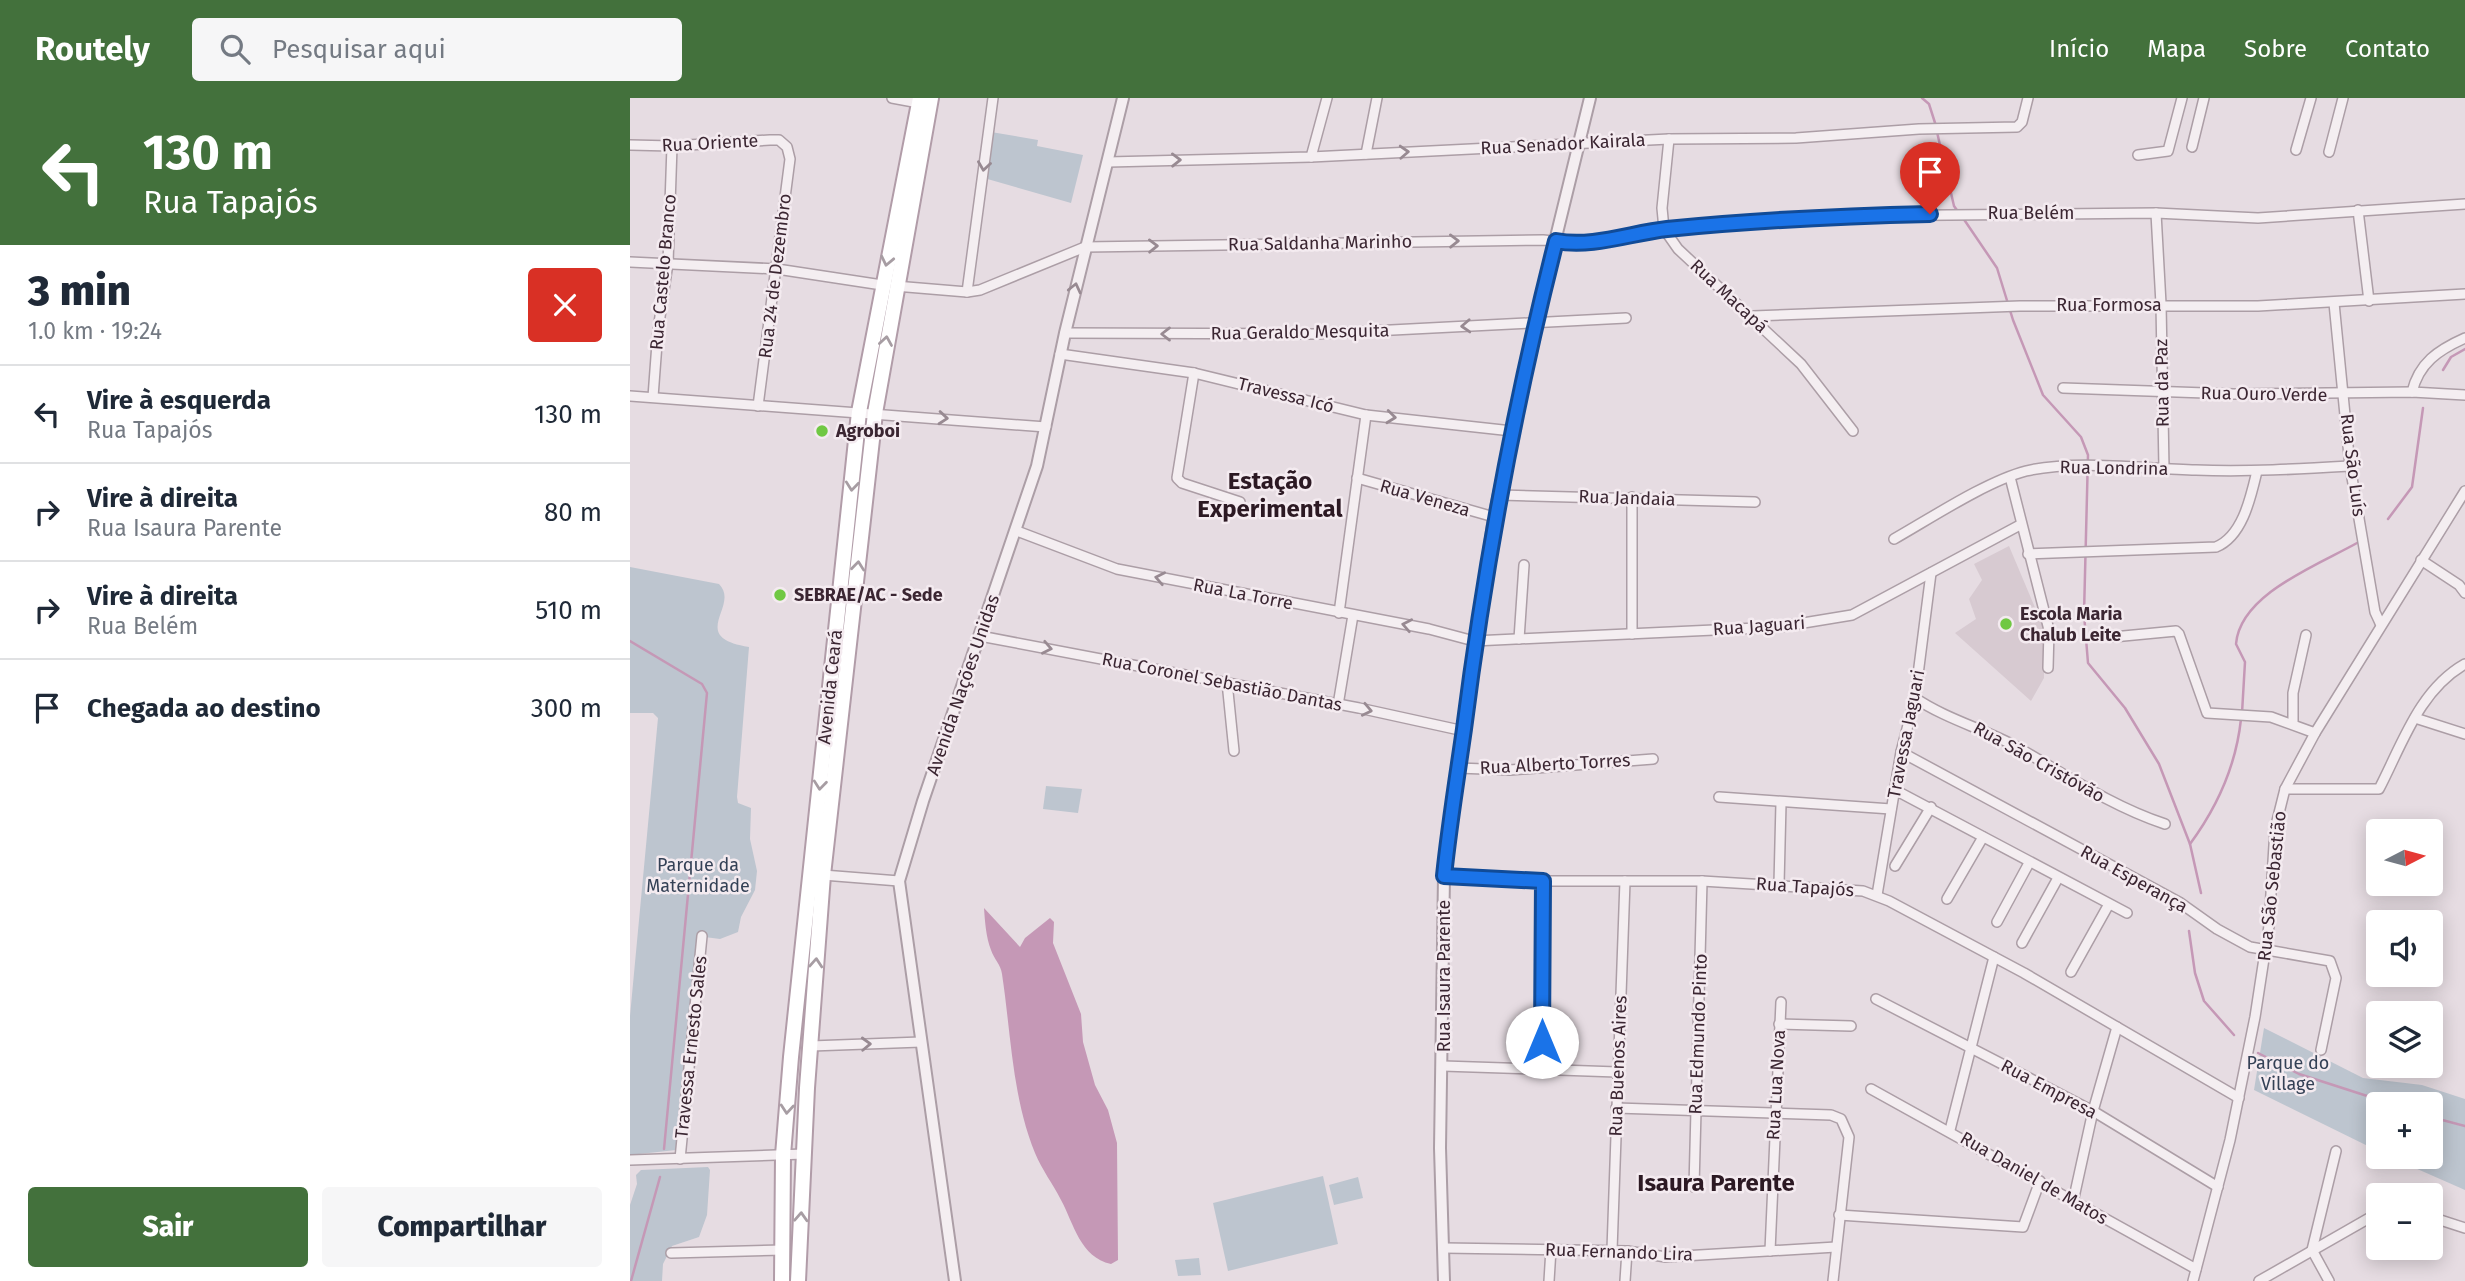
<!DOCTYPE html>
<html lang="pt">
<head>
<meta charset="utf-8">
<style>
  body { margin:0; font-family:"Fira Sans",sans-serif; background:#f6f6f7; color:#1f2937; height:100vh; display:flex; flex-direction:column; font-size:26px; white-space:nowrap }
  * { box-sizing:border-box; margin:0 }
  p { font-size:23px; color:#747a83 }
  .icon { flex:none; width:38px; height:38px; fill:none; stroke:currentColor; stroke-width:2; stroke-linecap:round; stroke-linejoin:round }
  .map { position:relative; flex:1; overflow:hidden }
  .side { display:flex; flex-direction:column; background:#fff; width:630px }
  .side>* { flex:none }
  .banner { background:#43713c; color:#fff; overflow:hidden }
  .needle { width:46px; rotate:84deg }
  .tools { position:absolute; left:1736px; top:721px; display:grid; gap:14px }
  .tools a { display:grid; place-items:center; width:77px; height:77px; border-radius:7px; background:#fff; box-shadow:0 4px 18px #0003; font-size:35px }
  .pin { position:absolute; display:grid; place-items:center; width:60px; height:60px; color:#fff; margin:-72px -30px; border-radius:50% 50% 50% 0; rotate:-45deg; box-shadow:0 0 7px #0007 }
  .pin .icon { rotate:45deg }
  .me { position:absolute; width:77px; margin:-38px; rotate:0deg; stroke-linejoin:round; filter:drop-shadow(0 0 5px #0008) }
  .turn { display:flex; align-items:center; gap:24px; height:147px; padding:0 28px; font-size:32px }
  .turn .icon { width:91px; height:91px; stroke-width:2.5 }
  .turn b { display:block; font-size:49px; line-height:60px }
  .round { display:grid; place-items:center; flex:none; width:74px; height:74px; border-radius:7px; background:#f6f6f7 }
  .headline { display:flex; align-items:center; justify-content:space-between; height:119px; padding:0 28px }
  h1 { font-size:42px; font-weight:800; line-height:52px }
  .button { display:flex; gap:14px; margin-top:auto; padding:14px 28px }
  .button a { flex:1; height:80px; border-radius:7px; background:#43713c; color:#fff; font-size:28px; font-weight:800; line-height:80px; text-align:center }
  .button a+a { background:#f6f6f7; color:#1f2937 }
  ul { padding:0; list-style:none }
  li { display:flex; align-items:center; gap:21px; height:98px; padding:0 28px; border-top:2px solid #e0e1e3 }
  li div { flex:1 }
  li b { display:block; font-size:26px }
  li em { font-style:normal }
  header { display:flex; align-items:center; gap:42px; box-sizing:border-box; height:98px; padding:0 35px; background:#43713c; color:#fff }
  header strong { font-size:33px }
  nav { display:flex; gap:38px; margin-inline-start:auto; font-size:24px }
  .search { width:490px; height:63px; background:#f6f6f7; display:flex; align-items:center; gap:18px; box-sizing:border-box; padding:0 24px; border-radius:7px; color:#747a83; font-size:26px }
  main { display:flex; flex:1; min-height:0 }
  .map>svg:first-child { display:block }
  .built { fill:#d7cad1 }
  .green { fill:#bdc5cf }
  .water { fill:#c598b6 }
  .lines { fill:none; stroke-linecap:round; stroke-linejoin:round }
  .stream { stroke:#c598b6; stroke-width:2.5 }
  .minor-casing { stroke:#ac9ea6; stroke-width:12 }
  .tertiary-casing { stroke:#ac9ea6; stroke-width:14 }
  .primary-casing { stroke:#b19ca8; stroke-width:18 }
  .minor { stroke:#f4eef1; stroke-width:9 }
  .tertiary { stroke:#f4eef1; stroke-width:10 }
  .primary { stroke:#fff; stroke-width:14 }
  .oneway { stroke:#988a92 }
  .oneway2 { stroke:#a79da3 }
  .route-casing { stroke:#114b97; stroke-width:18 }
  .route { stroke:#1a73e8; stroke-width:12 }
  .poi-dot { fill:#70c843; stroke:#f4ebf0; stroke-width:2.5 }
  .labels { text-anchor:middle; stroke-width:5; stroke-linejoin:round; paint-order:stroke }
  .street-label { font-size:18px; fill:#3b2632; stroke:#f4ebf0 }
  .poi-label { font-size:18px; font-weight:bold; fill:#3b2632; stroke:#f4ebf0; text-anchor:start }
  .park-label { font-size:18px; fill:#344156; stroke:#f4ebf0 }
  .district-label { font-size:24px; font-weight:bold; fill:#2c1923; stroke:#f4ebf0 }
</style>
</head>
<body>
<header>
<strong>Routely</strong>
<div class="search"><svg class="icon" aria-label="search" viewBox="0 0 24 24"><circle cx="10" cy="10" r="6"/><path d="M15 15l6 6"/></svg>Pesquisar aqui</div>
<nav><a>Início</a><a>Mapa</a><a>Sobre</a><a>Contato</a></nav>
</header>
<main>
<section class="side">
<div class="banner">
<div class="turn"><svg class="icon" aria-label="left" viewBox="0 0 24 24"><path d="M17 20v-9H6M10 6l-5 5 5 5"/></svg><div><b>130 m</b>Rua Tapajós</div></div>
</div>
<div class="headline"><div><h1>3 min</h1><p>1.0 km · 19:24</p></div><a class="round" style="background:#d93025;color:#fff"><svg class="icon" aria-label="close" viewBox="0 0 24 24"><path d="M6 6l12 12M18 6L6 18"/></svg></a></div>
<ul>
<li><svg class="icon" aria-label="left" viewBox="0 0 24 24"><path d="M17 20v-9H6M10 6l-5 5 5 5"/></svg><div><b>Vire à esquerda</b><p>Rua Tapajós</p></div><em>130 m</em></li>
<li><svg class="icon" aria-label="right" viewBox="0 0 24 24"><path d="M7 20v-9h11M14 6l5 5-5 5"/></svg><div><b>Vire à direita</b><p>Rua Isaura Parente</p></div><em>80 m</em></li>
<li><svg class="icon" aria-label="right" viewBox="0 0 24 24"><path d="M7 20v-9h11M14 6l5 5-5 5"/></svg><div><b>Vire à direita</b><p>Rua Belém</p></div><em>510 m</em></li>
<li><svg class="icon" aria-label="arrive" viewBox="0 0 24 24"><path d="M6 21V4h12l-3 4 3 4H6"/></svg><div><b>Chegada ao destino</b></div><em>300 m</em></li>
</ul>
<div class="button"><a>Sair</a><a>Compartilhar</a></div>
</section>
<div class="map">
<svg width="1835" height="1183" viewBox="0 0 1835 1183">
  <rect width="100%" height="100%" fill="#e6dce2"/>
  <polygon class="built" points="1379,448 1414,531 1414,580 1401,603 1325,535 1346,521 1339,501 1352,482 1344,466"/>
  <g class="green">
    <polygon points="361,34 408,42 407,48 453,57 441,105 354,80"/>
    <path d="M0,469l89,17c22,22 -33,53 30,63l-12,150 1,6 13,5 -1,31 7,32 -2,19 -14,27 -3,15 -18,7 -23,-3 -21,214 -46,5v-139l28,-298 -5,-5h-23z"/>
    <polygon points="416,688 452,691 448,715 413,711"/>
    <polygon points="1634,930 1733,980 1792,987 1835,1001 1835,1092 1760,1059 1801,1059 1801,1006 1748,1006 1748,1053 1624,992"/>
    <polygon points="78,1069 80,1072 77,1117 69,1139 42,1148 33,1166 32,1183 0,1183 0,1107 7,1086 6,1077 11,1072"/>
    <polygon points="693,1078 708,1146 598,1173 583,1105"/>
    <polygon points="728,1079 733,1100 704,1107 699,1087"/>
    <polygon points="569,1160 571,1177 548,1178 545,1162"/>
  </g>
  <path class="water" d="M354,810l36,39 5,-9 25,-20 4,4 -1,21 28,71 2,28 12,43 13,25 9,33 1,117 -7,4c-31,-7 -37,-40 -50,-64 -8,-16 -19,-30 -26,-47 -23,-56 -24,-120 -33,-179 -1,-9 -8,-15 -11,-24 -5,-13 -6,-28 -7,-42z"/>
  <g class="lines">
    <g class="stream">
      <polyline points="1292,0 1299,6 1306,28"/>
      <polyline points="1307,34 1324,108 1329,115"/>
      <polyline points="1333,120 1367,170 1383,222 1413,297 1451,339 1458,357 1454,516 1458,565 1495,610 1529,666 1560,746 1571,795"/>
      <polyline points="1813,272 1821,259 1835,251"/>
      <polyline points="1758,421 1782,389 1793,310"/>
      <polyline points="0,543 72,586 77,595 34,1051"/>
      <path d="M1612,615l3,-51 -9,-18c4,-50 82,-79 121,-101"/>
      <path d="M1560,746c28,-38 46,-78 51,-125"/>
      <polyline points="1559,833 1565,875 1574,903 1604,937"/>
      <polyline points="1628,955 1669,976 1762,1006"/>
      <polyline points="1801,1019 1835,1028"/>
      <polyline points="1,1183 30,1079"/>
    </g>
    <g class="minor-casing">
      <g id="minor">
        <polyline points="262,0 289,5"/>
        <polyline points="1039,41 1032,110 1034,131 1048,151 1171,266 1223,333"/>
        <polyline points="0,47 42,48 140,42 149,42 157,49 160,61 128,308"/>
        <polyline points="1562,49 1574,0"/>
        <polyline points="1666,52 1681,0"/>
        <polyline points="1699,54 1713,0"/>
        <polyline points="736,56 747,0"/>
        <polyline points="1508,57 1538,53 1552,0"/>
        <polyline points="681,59 697,0"/>
        <polyline points="478,64 681,59 1039,41 1166,40 1289,31 1387,29 1392,24 1398,0"/>
        <polyline points="1728,112 1739,203"/>
        <polyline points="1526,115 1531,206 1534,371"/>
        <polyline points="0,164 147,171 252,187"/>
        <polyline points="265,188 337,194 350,192 455,149 913,142 944,145 1034,131 1206,118 1526,115 1628,120 1835,106"/>
        <polyline points="337,194 363,0"/>
        <polyline points="1704,205 1720,368 1745,514 1751,527"/>
        <polyline points="1123,218 1390,208 1628,208 1835,196"/>
        <polyline points="435,235 684,236 996,220"/>
        <polyline points="430,256 564,275 736,317 882,333"/>
        <polyline points="564,275 547,380 552,385 610,404"/>
        <polyline points="1433,290 1604,296 1782,294 1835,297"/>
        <path d="M1782,294c7,-29 26,-42 53,-54"/>
        <polyline points="0,298 416,329"/>
        <polyline points="23,299 28,232 38,165 42,48"/>
        <polyline points="1380,379 1419,532 1418,570"/>
        <polyline points="727,380 864,419"/>
        <polyline points="870,397 1125,404"/>
        <polyline points="387,433 487,471 799,531 844,543 1149,529 1222,517 1390,427"/>
        <path d="M1264,441c37,-21 93,-58 132,-68 50,-12 118,-2 170,-1 51,2 103,-1 154,-4"/>
        <path d="M1398,456l188,-7c27,-11 35,-51 41,-76"/>
        <polyline points="1791,462 1829,487 1835,495"/>
        <polyline points="709,515 736,317"/>
        <polyline points="1002,536 1002,399"/>
        <polyline points="350,538 729,610 834,633"/>
        <polyline points="1483,539 1546,533 1549,536 1577,615 1641,619 1685,635"/>
        <polyline points="889,541 894,467"/>
        <polyline points="597,584 604,653"/>
        <path d="M1285,600c31,21 69,31 102,49 49,28 94,59 148,77"/>
        <polyline points="708,607 723,517"/>
        <polyline points="1785,620 1835,636"/>
        <polyline points="1663,625 1663,595 1676,537"/>
        <polyline points="1271,654 1549,804 1587,831 1620,849 1700,863 1706,880 1691,952"/>
        <polyline points="828,670 880,672 1023,661"/>
        <path d="M1655,691h94c23,-44 40,-99 86,-125"/>
        <polyline points="1265,692 1497,815"/>
        <polyline points="1089,699 1261,711"/>
        <polyline points="1265,768 1301,709"/>
        <polyline points="193,777 269,783"/>
        <polyline points="814,778 913,783 1072,783 1233,793 1259,803 1394,875 1609,1000"/>
        <polyline points="1149,786 1151,705"/>
        <polyline points="1247,797 1271,654 1285,600 1301,475"/>
        <polyline points="1317,801 1353,739"/>
        <polyline points="1367,824 1399,765"/>
        <polyline points="1392,845 1428,780"/>
        <polyline points="1441,874 1479,806"/>
        <polyline points="1246,901 1463,1013 1588,1089"/>
        <polyline points="1149,926 1221,928"/>
        <polyline points="181,948 291,944"/>
        <polyline points="813,968 987,974"/>
        <polyline points="912,971 913,783"/>
        <polyline points="1241,991 1566,1171"/>
        <polyline points="986,1010 1201,1017 1211,1021 1219,1039 1203,1183"/>
        <polyline points="1320,1032 1364,859"/>
        <polyline points="50,1061 72,838"/>
        <polyline points="0,1062 174,1056"/>
        <polyline points="1064,1089 1072,783"/>
        <polyline points="1443,1104 1463,1013 1487,929"/>
        <polyline points="1209,1117 1393,1129 1410,1083"/>
        <polyline points="1801,1119 1835,1130"/>
        <polyline points="814,1150 997,1153 1036,1159 1206,1149"/>
        <polyline points="982,1152 995,783"/>
        <polyline points="1140,1153 1151,904"/>
        <polyline points="41,1155 153,1152"/>
        <polyline points="919,1183 921,1151"/>
        <polyline points="995,1183 997,1153"/>
        <polyline points="1563,1183 1600,1042 1625,919 1639,828 1645,731 1655,691 1685,635 1835,393"/>
        <polyline points="1629,1183 1748,1115"/>
        <polyline points="1699,1183 1682,1152 1706,1053"/>
      </g>
    </g>
    <g class="tertiary-casing">
      <g id="tertiary">
        <polyline points="325,1183 269,783 293,703 407,368 435,235 493,0"/>
        <polyline points="814,1183 810,1050 814,778 818,737 864,419 905,225 960,0"/>
      </g>
    </g>
    <g class="primary-casing">
      <g id="primary">
        <polyline points="152,1183 153,1057 161,959 229,314 290,0"/>
        <polyline points="168,1183 177,990 193,777 245,315 301,0"/>
      </g>
    </g>
    <use href="#minor" class="minor"/>
    <use href="#tertiary" class="tertiary"/>
    <use href="#primary" class="primary"/>
  </g>
  <defs><path id="oneway-chevron" d="M-2-3.5L2.5 0L-2 3.5" fill="none" stroke-width="1.6" stroke-linecap="round" stroke-linejoin="round" transform="scale(1.75)"/></defs>
  <g class="oneway">
    <use href="#oneway-chevron" transform="translate(774 54) rotate(-3)"/>
    <use href="#oneway-chevron" transform="translate(546 62) rotate(-1)"/>
    <use href="#oneway-chevron" transform="translate(354 68) rotate(98)"/>
    <use href="#oneway-chevron" transform="translate(824 143) rotate(-1)"/>
    <use href="#oneway-chevron" transform="translate(523 148) rotate(-1)"/>
    <use href="#oneway-chevron" transform="translate(445 190) rotate(-77)"/>
    <use href="#oneway-chevron" transform="translate(836 228) rotate(177)"/>
    <use href="#oneway-chevron" transform="translate(536 236) rotate(-180)"/>
    <use href="#oneway-chevron" transform="translate(761 319) rotate(6)"/>
    <use href="#oneway-chevron" transform="translate(313 320) rotate(5)"/>
    <use href="#oneway-chevron" transform="translate(530 480) rotate(-169)"/>
    <use href="#oneway-chevron" transform="translate(777 527) rotate(-169)"/>
    <use href="#oneway-chevron" transform="translate(417 550) rotate(11)"/>
    <use href="#oneway-chevron" transform="translate(737 612) rotate(12)"/>
    <use href="#oneway-chevron" transform="translate(236 946) rotate(-2)"/>
  </g>
  <g class="oneway2">
    <use href="#oneway-chevron" transform="translate(257 163) rotate(102)"/>
    <use href="#oneway-chevron" transform="translate(256 243) rotate(-81)"/>
    <use href="#oneway-chevron" transform="translate(222 388) rotate(96)"/>
    <use href="#oneway-chevron" transform="translate(228 468) rotate(-84)"/>
    <use href="#oneway-chevron" transform="translate(190 687) rotate(96)"/>
    <use href="#oneway-chevron" transform="translate(186 865) rotate(-86)"/>
    <use href="#oneway-chevron" transform="translate(157 1011) rotate(95)"/>
    <use href="#oneway-chevron" transform="translate(171 1119) rotate(-87)"/>
  </g>
  <g class="lines">
    <g class="route-casing">
      <path id="route" d="M912,944l1,-161 -99,-5c5,-49 13,-98 20,-147 21,-165 51,-327 92,-488 36,7 75,-8 111,-12 88,-9 175,-13 263,-15"/>
    </g>
    <use href="#route" class="route"/>
  </g>
  <g class="poi-dot">
    <circle cx="192" cy="333" r="7"/>
    <circle cx="150" cy="497" r="7"/>
    <circle cx="1376" cy="526" r="7"/>
  </g>
  <g class="labels">
    <g class="street-label">
      <text transform="translate(80 45) rotate(-3)" y="6">Rua Oriente</text>
      <text transform="translate(933 46) rotate(-3)" y="6">Rua Senador Kairala</text>
      <text x="1401" y="121">Rua Belém</text>
      <text transform="translate(690 145) rotate(-1)" y="6">Rua Saldanha Marinho</text>
      <text transform="translate(33 174) rotate(-85)" y="6">Rua Castelo Branco</text>
      <text transform="translate(145 178) rotate(-83)" y="6">Rua 24 de Dezembro</text>
      <text transform="translate(1099 198) rotate(43)" y="6">Rua Macapá</text>
      <text x="1479" y="213">Rua Formosa</text>
      <text transform="translate(670 234) rotate(-1)" y="6">Rua Geraldo Mesquita</text>
      <text transform="translate(1532 285) rotate(-91)" y="6">Rua da Paz</text>
      <text transform="translate(1634 296) rotate(1)" y="6">Rua Ouro Verde</text>
      <text transform="translate(656 297) rotate(14)" y="6">Travessa Icó</text>
      <text transform="translate(1723 367) rotate(83)" y="6">Rua São Luís</text>
      <text transform="translate(1484 370) rotate(1)" y="6">Rua Londrina</text>
      <text transform="translate(795 400) rotate(16)" y="6">Rua Veneza</text>
      <text transform="translate(997 400) rotate(2)" y="6">Rua Jandaia</text>
      <text transform="translate(613 496) rotate(11)" y="6">Rua La Torre</text>
      <text transform="translate(1129 528) rotate(-4)" y="6">Rua Jaguari</text>
      <text transform="translate(592 584) rotate(11)" y="6">Rua Coronel Sebastião Dantas</text>
      <text transform="translate(333 587) rotate(-71)" y="6">Avenida Nações Unidas</text>
      <text transform="translate(200 589) rotate(-84)" y="6">Avenida Ceará</text>
      <text transform="translate(1276 636) rotate(-79)" y="6">Travessa Jaguari</text>
      <text transform="translate(1409 664) rotate(29)" y="6">Rua São Cristóvão</text>
      <text transform="translate(925 666) rotate(-3)" y="6">Rua Alberto Torres</text>
      <text transform="translate(1504 781) rotate(29)" y="6">Rua Esperança</text>
      <text transform="translate(1642 788) rotate(-84)" y="6">Rua São Sebastião</text>
      <text transform="translate(1175 789) rotate(4)" y="6">Rua Tapajós</text>
      <text transform="translate(814 878) rotate(-90)" y="6">Rua Isaura Parente</text>
      <text transform="translate(1068 936) rotate(-88)" y="6">Rua Edmundo Pinto</text>
      <text transform="translate(61 949) rotate(-84)" y="6">Travessa Ernesto Sales</text>
      <text transform="translate(988 968) rotate(-88)" y="6">Rua Buenos Aires</text>
      <text transform="translate(1146 987) rotate(-87)" y="6">Rua Lua Nova</text>
      <text transform="translate(1419 991) rotate(28)" y="6">Rua Empresa</text>
      <text transform="translate(1404 1080) rotate(30)" y="6">Rua Daniel de Matos</text>
      <text transform="translate(989 1154) rotate(2)" y="6">Rua Fernando Lira</text>
    </g>
    <g class="poi-label">
      <text x="206" y="339">Agroboi</text>
      <text x="164" y="503">SEBRAE/AC - Sede</text>
      <text x="1390" y="522">Escola Maria<tspan x="1390" dy="21">Chalub Leite</tspan></text>
    </g>
    <g class="park-label">
      <text x="68" y="773">Parque da<tspan x="68" dy="21">Maternidade</tspan></text>
      <text x="1658" y="971">Parque do<tspan x="1658" dy="21">Village</tspan></text>
    </g>
    <g class="district-label">
      <text x="640" y="391">Estação<tspan x="640" dy="28">Experimental</tspan></text>
      <text x="1086" y="1093">Isaura Parente</text>
    </g>
  </g>
</svg>
<div class="tools">
<a><svg class="needle" viewBox="-14 -14 28 28"><path d="M0-13l5 13h-10z" fill="#e53935"/><path d="M0 13l5-13h-10z" fill="#747a83"/></svg></a>
<a><svg class="icon" aria-label="sound" viewBox="0 0 24 24"><path d="M4 9h4l5-4v14l-5-4H4zM17 9q2 3 0 6"/></svg></a>
<a><svg class="icon" aria-label="layers" viewBox="0 0 24 24"><path d="M12 4l9 5-9 5-9-5zM3 14l9 5 9-5"/></svg></a>
<a>+</a>
<a>−</a>
</div>
<div class="pin" style="left:1300px;top:116px;background:#d93025"><svg class="icon" aria-label="arrive" viewBox="0 0 24 24"><path d="M6 21V4h12l-3 4 3 4H6"/></svg></div>
<svg class="me" style="left:912px;top:944px" viewBox="-20 -20 40 40"><circle r="19" fill="#fff"/><path d="M0-13L10 11 0 6-10 11z" fill="#1a73e8"/></svg>
</div>
</main>
</body>
</html>
